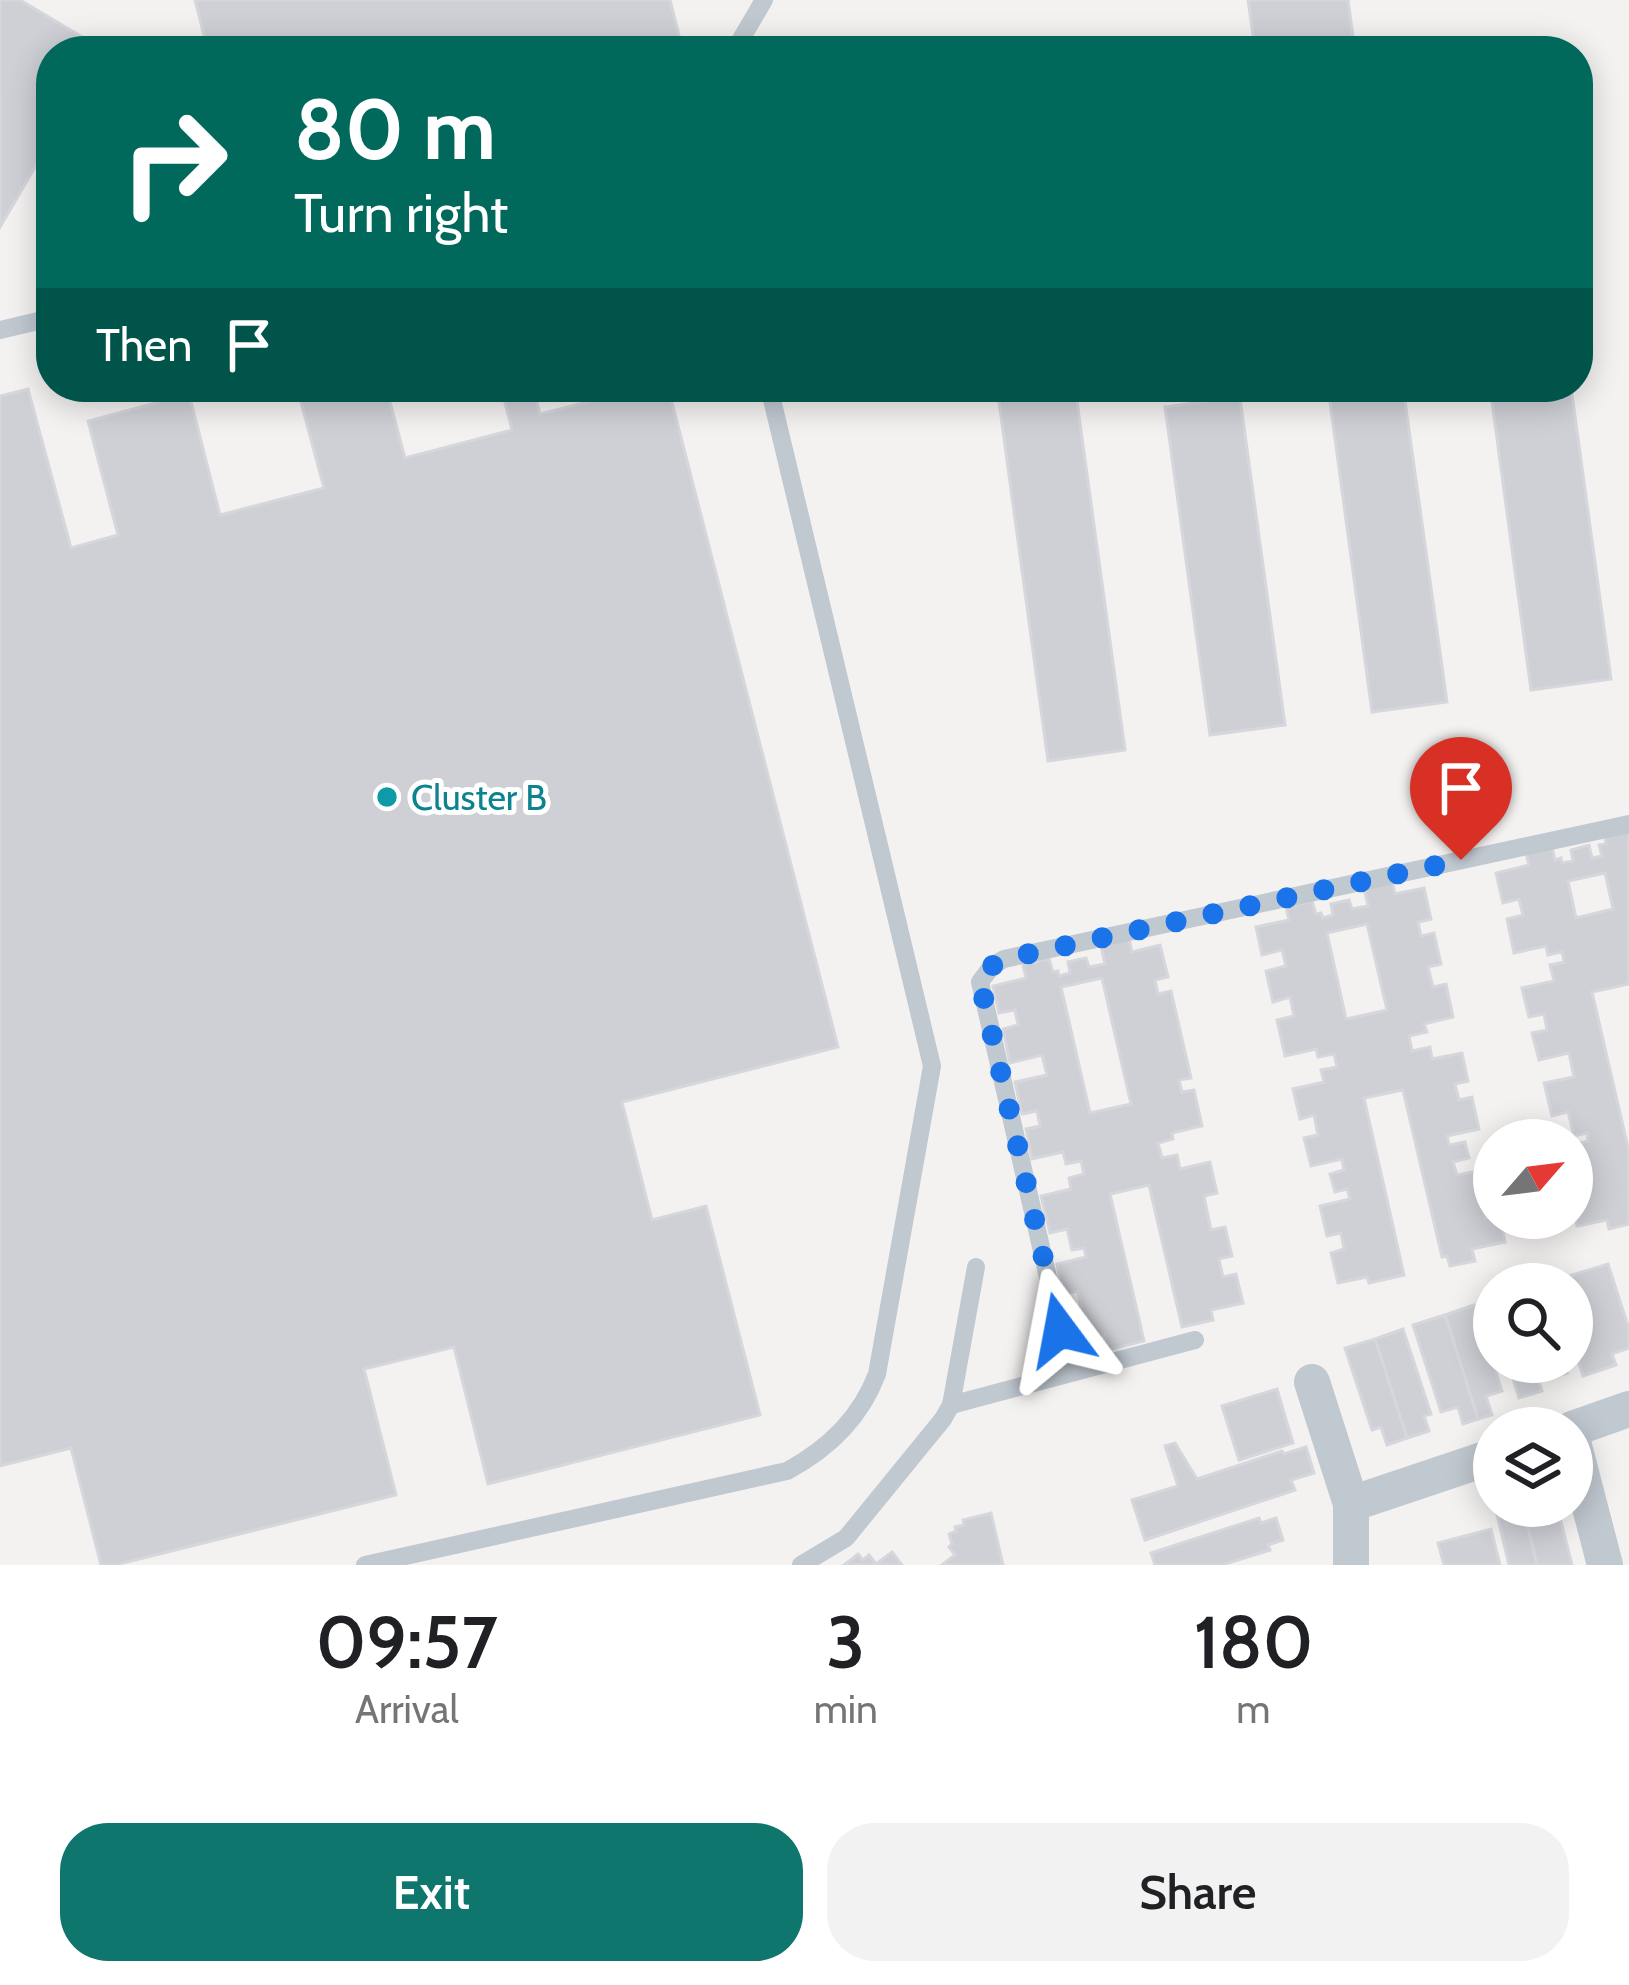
<!DOCTYPE html>
<html lang="en">
<head>
<meta charset="utf-8">
<style>
  body { margin:0; font-family:Cabin,sans-serif; background:#f2f2f2; color:#202124; height:100vh; display:flex; flex-direction:column; font-size:45px; white-space:nowrap }
  * { box-sizing:border-box; margin:0 }
  p { font-size:39px; color:#757577 }
  .icon { flex:none; width:66px; height:66px; fill:none; stroke:currentColor; stroke-width:2; stroke-linecap:round; stroke-linejoin:round }
  .map { position:relative; height:1565px; overflow:hidden }
  .sheet { display:flex; flex-direction:column; background:#fff; flex:1 }
  .sheet>* { flex:none }
  .banner { position:absolute; left:36px; top:36px; width:1557px; height:366px; border-radius:48px; box-shadow:0 6px 30px #0003; background:#00695c; color:#fff; overflow:hidden }
  .needle { width:78px; rotate:62deg }
  .buttons { position:absolute; left:1473px; top:1119px; display:grid; gap:24px }
  .buttons a { display:grid; place-items:center; width:120px; height:120px; border-radius:50%; background:#fff; box-shadow:0 6px 30px #0003; font-size:60px }
  .pin { position:absolute; display:grid; place-items:center; width:102px; height:102px; color:#fff; margin:-123px -51px; border-radius:50% 50% 50% 0; rotate:-45deg; box-shadow:0 0 12px #0007 }
  .pin .icon { rotate:45deg }
  .me { position:absolute; width:132px; margin:-66px; rotate:347deg; stroke-linejoin:round; filter:drop-shadow(0 0 9px #0008) }
  .turn { display:flex; align-items:center; gap:42px; height:252px; padding:0 60px; font-size:54px }
  .turn .icon { width:156px; height:156px; stroke-width:2.5 }
  .turn b { display:block; font-size:84px; line-height:102px }
  .then { display:flex; align-items:center; height:114px; padding:0 60px; background:#0003; gap:24px; font-size:45px }
  .eta { display:flex; justify-content:space-evenly; align-items:center; height:204px; text-align:center }
  .eta b { font-size:72px; font-weight:600; line-height:84px }
  .button { display:flex; gap:24px; margin-top:auto; padding:24px 60px }
  .button a { flex:1; height:138px; border-radius:48px; background:#0f766e; color:#fff; font-size:48px; font-weight:600; line-height:138px; text-align:center }
  .button a+a { background:#f2f2f2; color:#202124 }
  .map>svg:first-child { display:block }
  .building { fill:#ced0d6; stroke:#d6d7dc; stroke-width:3; fill-rule:evenodd }
  .lines { fill:none; stroke-linecap:round; stroke-linejoin:round }
  .service { stroke:#c0c8d0; stroke-width:18 }
  .minor { stroke:#c0c8d0; stroke-width:36 }
  .route { stroke:#1a73e8; stroke-width:21; stroke-dasharray:0 37.8 }
  .culture-dot { fill:#0f9aa8; stroke:#fff; stroke-width:4.5 }
  .labels { text-anchor:middle; stroke-width:10; stroke-linejoin:round; paint-order:stroke }
  .culture-label { font-size:36px; fill:#0d838f; stroke:#fff; text-anchor:start }
</style>
</head>
<body>
<div class="map">
<svg width="1629" height="1565" viewBox="0 0 1629 1565">
  <rect width="100%" height="100%" fill="#f4f1f1"/>
  <g class="building">
    <polygon points="0,0 20,0 106,51 51,51 51,140 0,227"/>
    <polygon points="195,0 670,0 683,51 208,51"/>
    <polygon points="1248,0 1348,0 1353,37 1255,49"/>
    <polygon points="297,387 386,387 405,458 512,430 501,387 533,387 540,414 647,387 668,387 838,1047 622,1102 652,1220 706,1206 760,1415 488,1484 454,1347 364,1369 396,1495 115,1565 101,1565 71,1448 0,1466 0,396 28,389 71,548 118,535 88,421 189,394 220,515 324,488"/>
    <polygon points="997,387 1075,387 1125,750 1048,761"/>
    <polygon points="1216,387 1324,387 1240,398 1285,725 1210,735 1165,407 1217,400"/>
    <polygon points="1328,387 1403,387 1447,702 1372,712"/>
    <polygon points="1490,387 1571,387 1611,679 1531,690"/>
    <path d="M1629,827v157l-37,8 37,160v72l-20,5 -2,-9 -30,6 -5,-32 11,-3 -3,-14 -8,2v-34l16,-4 -1,-8 -13,3 -6,-24 -16,4 -8,-33 30,-6 -5,-24 -30,7 -7,-27 15,-3 -3,-16 -15,3 -7,-29 32,-7 -4,-16 14,-3 -2,-10 -14,3 -2,-9 -32,7 -7,-34 16,-4 -4,-16 -16,4 -7,-30 33,-8 -3,-12 26,-6 3,13 6,-2 1,5 11,-2 -2,-11 18,-5 3,13 10,-2 -3,-11 7,-1 -2,-11zM1605,873l8,36 -37,9 -8,-37z"/>
    <path d="M1392,881l3,13 29,-6 7,31 -13,3 3,14 13,-3 7,31 -13,3 5,20 13,-3 7,33 -29,7 3,8 -18,4 3,15 18,-4 2,12 30,-6 6,28 -13,3 4,16 13,-3 7,32 -32,7 2,9 16,-3 4,16 -16,4 4,13 31,-6 6,29 -12,3 4,17h14l5,24 -33,7 3,12 -25,5 -3,-10 -5,1 -39,-167 -39,8 40,177 -35,8 -2,-6 -29,6 -7,-30 13,-4 -3,-16 -14,3 -7,-30 30,-7 -3,-10 -12,3 -5,-18 14,-4 -2,-11 -31,7 -7,-28 14,-3 -4,-20 -14,4 -7,-30 31,-7 -3,-12 16,-3 -3,-13 -16,3 -2,-8 -31,7 -8,-36 17,-4 -4,-19 -17,5 -7,-31 20,-5 -4,-16 -20,5 -6,-28 33,-7 -3,-13 26,-6 4,13 5,-1 2,5 10,-3 -2,-11 18,-4 3,9 16,-3 -4,-18zM1367,924l20,86 -41,9 -19,-86z"/>
    <path d="M1129,939l3,13 28,-7 8,32 -13,3 3,14 13,-3 20,87 -12,2 3,12 12,-2 8,36 -30,7 1,6 -15,4 4,15 15,-3 3,14 30,-7 7,31 -13,3 7,34 14,-3 7,29 -13,3 4,18 13,-3 7,29 -32,7 2,10 -31,7 -33,-142 -39,9 34,147 -36,9 -4,-15 -29,7 -7,-31 13,-3 -3,-17 -15,3 -6,-30 29,-7 -2,-9 -12,2 -5,-21 -17,4 -9,-37 30,-7 -2,-11 15,-4 -3,-13 -15,3 -3,-12 -31,7 -6,-30 14,-3 -3,-15 -15,3 -7,-32 32,-7 -5,-20 -32,8 -7,-34 15,-4 -3,-15 -16,3 -6,-27 33,-8 -3,-13 26,-6 4,13 5,-1 1,5 11,-3 -2,-11 18,-4 3,9 16,-3 -4,-18zM1102,978l29,126 -41,9 -29,-126z"/>
    <polygon points="1608,1264 1629,1329 1629,1348 1612,1354 1616,1365 1583,1376 1572,1341 1572,1284 1553,1281"/>
    <polygon points="1474,1305 1502,1391 1486,1396 1492,1415 1478,1419 1445,1315"/>
    <polygon points="1445,1315 1478,1419 1463,1424 1458,1407 1441,1412 1413,1325"/>
    <polygon points="1403,1329 1431,1414 1424,1416 1429,1431 1407,1438 1375,1339"/>
    <polygon points="1375,1339 1407,1438 1387,1445 1381,1427 1372,1430 1345,1348"/>
    <polygon points="1508,1362 1563,1362 1567,1373 1539,1382 1542,1391 1519,1398"/>
    <polygon points="1277,1389 1293,1443 1239,1460 1222,1406"/>
    <polygon points="1175,1443 1197,1479 1282,1451 1284,1454 1306,1447 1314,1473 1291,1480 1295,1490 1145,1540 1132,1500 1178,1486 1165,1446"/>
    <polygon points="1495,1506 1523,1506 1537,1565 1509,1565"/>
    <polygon points="1523,1506 1557,1506 1572,1565 1537,1565"/>
    <polygon points="991,1513 1003,1565 942,1565 955,1555 949,1547 952,1544 949,1534 956,1531 955,1527 964,1525 963,1520"/>
    <polygon points="1259,1518 1261,1523 1276,1518 1283,1540 1268,1545 1270,1550 1222,1565 1155,1565 1151,1553"/>
    <polygon points="1491,1529 1500,1565 1444,1565 1438,1543"/>
    <polygon points="892,1552 902,1565 844,1565 858,1554 863,1560 869,1555 876,1564"/>
  </g>
  <g class="lines">
    <g class="service">
      <polyline points="734,51 764,0"/>
      <polyline points="0,330 51,318"/>
      <polyline points="1070,1373 980,982 992,966 1004,959 1629,824"/>
      <polyline points="951,1405 1195,1340"/>
      <path d="M365,1565l422,-94c41,-22 73,-52 90,-97l55,-308 -163,-679"/>
      <polyline points="801,1565 846,1538 943,1419 951,1405 976,1267"/>
    </g>
    <g class="minor">
      <polyline points="1312,1382 1351,1504 1351,1565"/>
      <polyline points="1572,1429 1629,1409"/>
      <polyline points="1572,1438 1605,1565"/>
      <polyline points="1351,1504 1494,1456"/>
    </g>
  </g>
  <g class="lines">
    <polyline class="route" points="1060,1330 980,982 992,966 1004,959 1461,860"/>
  </g>
  <circle class="culture-dot" cx="387" cy="797" r="12"/>
  <g class="labels">
    <g class="culture-label">
      <text x="411" y="810">Cluster B</text>
    </g>
  </g>
</svg>
<div class="buttons">
<a><svg class="needle" viewBox="-14 -14 28 28"><path d="M0-13l5 13h-10z" fill="#e53935"/><path d="M0 13l5-13h-10z" fill="#757577"/></svg></a>
<a><svg class="icon" aria-label="search" viewBox="0 0 24 24"><circle cx="10" cy="10" r="6"/><path d="M15 15l6 6"/></svg></a>
<a><svg class="icon" aria-label="layers" viewBox="0 0 24 24"><path d="M12 4l9 5-9 5-9-5zM3 14l9 5 9-5"/></svg></a>
</div>
<div class="pin" style="left:1461px;top:860px;background:#d93025"><svg class="icon" aria-label="arrive" viewBox="0 0 24 24"><path d="M6 21V4h12l-3 4 3 4H6"/></svg></div>
<svg class="me" style="left:1060px;top:1330px" viewBox="-20 -20 40 40"><path d="M0-17L14 15 0 8-14 15z" fill="#1a73e8" stroke="#fff" stroke-width="4"/></svg>
<div class="banner">
<div class="turn"><svg class="icon" aria-label="right" viewBox="0 0 24 24"><path d="M7 20v-9h11M14 6l5 5-5 5"/></svg><div><b>80 m</b>Turn right</div></div>
<div class="then">Then<svg class="icon" aria-label="arrive" viewBox="0 0 24 24"><path d="M6 21V4h12l-3 4 3 4H6"/></svg></div>
</div>
</div>
<section class="sheet">
<div class="eta">
<div><b>09:57</b><p>Arrival</p></div>
<div><b>3</b><p>min</p></div>
<div><b>180</b><p>m</p></div>
</div>
<div class="button"><a>Exit</a><a>Share</a></div>
</section>
</body>
</html>
